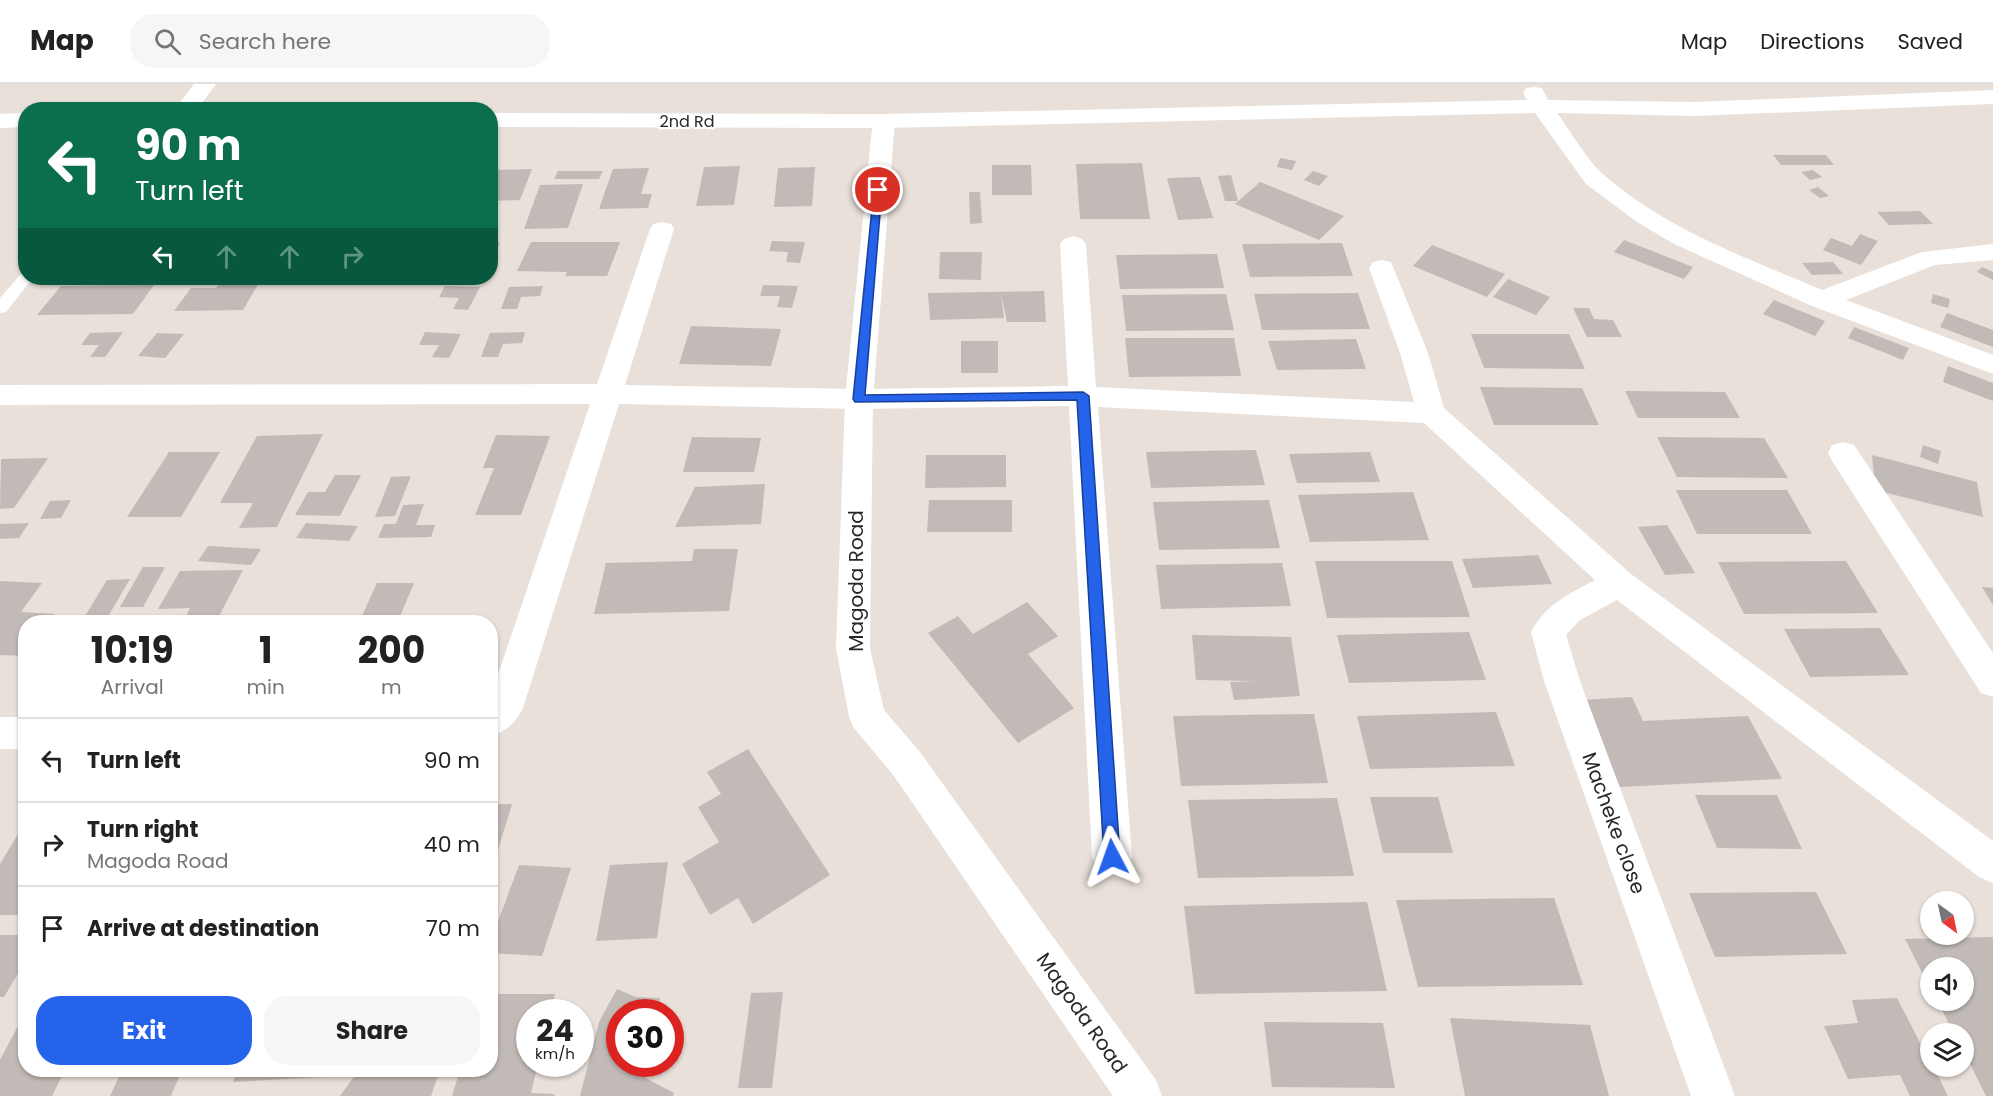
<!DOCTYPE html>
<html lang="en">
<head>
<meta charset="utf-8">
<style>
  body { margin:0; font-family:Poppins,sans-serif; background:#f6f6f6; color:#222; height:100vh; display:flex; flex-direction:column; font-size:22px; white-space:nowrap }
  * { box-sizing:border-box; margin:0 }
  p { font-size:20px; color:#767676 }
  .icon { flex:none; width:33px; height:33px; fill:none; stroke:currentColor; stroke-width:2; stroke-linecap:round; stroke-linejoin:round }
  .map { position:relative; flex:1; overflow:hidden }
  .drawer { position:absolute; left:18px; top:531px; width:480px; height:462px; display:flex; flex-direction:column; background:#fff; border-radius:24px; box-shadow:0 2px 4px #0004 }
  .drawer>* { flex:none }
  .guide { position:absolute; left:18px; top:18px; width:480px; height:183px; border-radius:24px; box-shadow:0 2px 4px #0004; background:#0b6e4f; color:#fff; overflow:hidden }
  .needle { width:39px; rotate:147deg }
  .fabs { position:absolute; left:1920px; top:807px; display:grid; gap:12px }
  .fabs a { display:grid; place-items:center; width:54px; height:54px; border-radius:50%; background:#fff; box-shadow:0 2px 4px #0004; font-size:30px }
  .speed { position:absolute; left:516px; top:915px; display:flex; gap:12px; font-size:30px; font-weight:700; text-align:center }
  .speed>* { display:grid; place-content:center; width:78px; height:78px; border-radius:50%; background:#fff; box-shadow:0 2px 4px #0004; line-height:1 }
  .speed small { font-size:15px; font-weight:400 }
  .speed .limit { border:9px solid #d22; background:#fff; color:#111 }
  .pin { position:absolute; display:grid; place-items:center; width:51px; height:51px; color:#fff; margin:-26px; border:3px solid #fff; border-radius:50%; box-shadow:0 2px 6px #0007 }
  .me { position:absolute; width:66px; margin:-33px; rotate:356deg; stroke-linejoin:round; filter:drop-shadow(0 0 4px #0008) }
  .turn { display:flex; align-items:center; gap:21px; height:126px; padding:0 18px; font-size:27px }
  .turn .icon { width:78px; height:78px; stroke-width:2.5 }
  .turn b { display:block; font-size:42px; line-height:51px }
  .lanes { display:flex; align-items:center; height:57px; padding:0 18px; background:#0003; justify-content:center; gap:30px; direction:ltr }
  .lanes .off { opacity:.35 }
  .eta { display:flex; justify-content:space-evenly; align-items:center; height:102px; text-align:center }
  .eta b { font-size:36px; font-weight:700; line-height:42px }
  .button { display:flex; gap:12px; margin-top:auto; padding:12px 18px }
  .button a { flex:1; height:69px; border-radius:24px; background:#2563eb; color:#fff; font-size:24px; font-weight:700; line-height:69px; text-align:center }
  .button a+a { background:#f6f6f6; color:#222 }
  ul { padding:0; list-style:none }
  li { display:flex; align-items:center; gap:18px; height:84px; padding:0 18px; border-top:2px solid #e0e0e0 }
  li div { flex:1 }
  li b { display:block; font-size:22px }
  li em { font-style:normal }
  header { display:flex; align-items:center; gap:36px; box-sizing:border-box; height:84px; padding:0 30px; background:#fff; border-bottom:2px solid #e0e0e0 }
  header strong { font-size:28px }
  nav { display:flex; gap:33px; margin-inline-start:auto; font-size:21px }
  .search { width:420px; height:54px; background:#f6f6f6; display:flex; align-items:center; gap:15px; box-sizing:border-box; padding:0 21px; border-radius:24px; color:#767676; font-size:22px }
  .map>svg:first-child { display:block }
  .building { fill:#c1bab6 }
  .lines { fill:none; stroke-linecap:round; stroke-linejoin:round }
  .lane { fill:#fff; fill-rule:evenodd }
  .street { fill:#fff; fill-rule:evenodd }
  .secondary { fill:#fff; fill-rule:evenodd }
  .route { fill:#2563eb; stroke:#184099; stroke-width:1.5 }
  .labels { text-anchor:middle; stroke-width:4.5; stroke-linejoin:round; paint-order:stroke }
  .far-street-label { font-size:16px; fill:#272727; stroke:#fff }
  .street-label { font-size:20px; fill:#272727; stroke:#fff }
</style>
</head>
<body>
<header>
<strong>Map</strong>
<div class="search"><svg class="icon" aria-label="search" viewBox="0 0 24 24"><circle cx="10" cy="10" r="6"/><path d="M15 15l6 6"/></svg>Search here</div>
<nav><a>Map</a><a>Directions</a><a>Saved</a></nav>
</header>
<div class="map">
<svg width="1993" height="1012" viewBox="0 0 1993 1012">
  <rect width="100%" height="100%" fill="#e8e0d9"/>
  <g class="building">
    <polygon points="1773,71 1826,71 1834,81 1781,81"/>
    <polygon points="1280,74 1296,77 1292,86 1277,83"/>
    <polygon points="1142,79 1150,135 1080,135 1076,80"/>
    <polygon points="992,81 1031,81 1032,111 992,111"/>
    <polygon points="740,82 734,121 696,122 704,83"/>
    <polygon points="815,83 812,122 774,123 778,84"/>
    <polygon points="649,84 641,110 652,110 648,124 599,125 613,85"/>
    <polygon points="532,85 520,116 490,117 490,93 494,86"/>
    <polygon points="1813,86 1822,93 1810,96 1801,88"/>
    <polygon points="558,87 603,87 599,95 554,95"/>
    <polygon points="1313,87 1328,92 1319,102 1304,96"/>
    <polygon points="1231,91 1238,117 1225,117 1218,92"/>
    <polygon points="1200,93 1213,134 1178,136 1167,94"/>
    <polygon points="1260,98 1344,132 1319,156 1235,120"/>
    <polygon points="583,100 568,144 524,145 540,101"/>
    <polygon points="1818,103 1829,112 1820,114 1809,106"/>
    <polygon points="969,108 980,108 982,139 970,140"/>
    <polygon points="1920,127 1933,140 1889,141 1877,128"/>
    <polygon points="1860,150 1878,157 1861,181 1823,166 1831,154 1852,162"/>
    <polygon points="1624,156 1693,183 1684,195 1614,168"/>
    <polygon points="772,157 805,158 800,179 786,178 788,168 769,167"/>
    <polygon points="490,158 500,159 490,178"/>
    <polygon points="531,158 620,158 607,192 565,192 567,188 517,187"/>
    <polygon points="1342,159 1353,192 1250,193 1242,160"/>
    <polygon points="1432,161 1505,190 1487,213 1413,182"/>
    <polygon points="940,168 982,168 981,196 939,195"/>
    <polygon points="1217,170 1224,204 1120,205 1116,171"/>
    <polygon points="1833,178 1843,190 1812,191 1802,179"/>
    <polygon points="1982,183 1993,188 1993,196 1977,188"/>
    <polygon points="1508,195 1550,213 1536,231 1493,213"/>
    <polygon points="259,199 243,226 174,227 191,204 216,204 219,200"/>
    <polygon points="154,201 133,230 37,231 61,202"/>
    <polygon points="763,201 798,202 792,224 777,223 780,212 760,212"/>
    <polygon points="445,202 480,203 468,226 453,225 459,214 439,213"/>
    <polygon points="543,202 540,212 521,213 517,225 501,225 509,203"/>
    <polygon points="1044,207 1046,238 1007,238 1001,210 1004,234 930,236 928,209"/>
    <polygon points="1358,209 1370,245 1262,246 1254,210"/>
    <polygon points="1226,210 1234,246 1126,247 1122,211"/>
    <polygon points="1933,210 1950,215 1948,224 1931,219"/>
    <polygon points="1774,216 1825,237 1815,252 1763,230"/>
    <polygon points="1573,224 1589,224 1594,235 1613,236 1622,253 1587,253"/>
    <polygon points="1947,229 1993,246 1993,263 1940,243"/>
    <polygon points="691,242 781,245 771,282 679,280"/>
    <polygon points="1854,243 1909,264 1903,276 1848,254"/>
    <polygon points="123,248 105,273 90,273 99,261 81,261 90,249"/>
    <polygon points="425,248 461,250 449,274 432,273 439,261 419,261"/>
    <polygon points="525,248 522,259 503,260 498,273 481,273 490,249"/>
    <polygon points="157,249 184,250 165,274 138,272"/>
    <polygon points="1471,250 1569,250 1585,285 1484,284"/>
    <polygon points="1125,254 1234,254 1241,292 1129,293"/>
    <polygon points="1356,255 1366,285 1277,286 1268,257"/>
    <rect x="961" y="257" width="37" height="32"/>
    <polygon points="1948,282 1993,299 1993,317 1943,298"/>
    <polygon points="1480,303 1582,304 1599,341 1494,341"/>
    <polygon points="1625,307 1725,308 1740,334 1638,334"/>
    <polygon points="323,350 277,443 239,444 253,419 220,419 257,352"/>
    <polygon points="496,351 550,352 521,431 475,431 494,384 483,384"/>
    <polygon points="692,353 761,354 754,388 683,388"/>
    <polygon points="1657,353 1764,354 1788,394 1677,393"/>
    <polygon points="1923,361 1941,367 1938,380 1920,373"/>
    <polygon points="1256,366 1265,401 1151,404 1146,368"/>
    <polygon points="169,368 220,368 181,433 127,433"/>
    <polygon points="1370,368 1380,398 1297,399 1289,370"/>
    <polygon points="926,371 1006,371 1006,403 925,404"/>
    <polygon points="1872,371 1977,398 1983,433 1875,406"/>
    <polygon points="48,374 14,424 0,425 1,375"/>
    <polygon points="335,391 361,391 340,432 295,431 308,408 325,408"/>
    <polygon points="411,392 395,432 375,433 391,393"/>
    <polygon points="765,400 761,440 675,443 695,403"/>
    <polygon points="1676,406 1787,406 1812,450 1697,450"/>
    <polygon points="1413,408 1429,456 1310,458 1298,411"/>
    <polygon points="71,416 61,434 40,435 50,417"/>
    <polygon points="929,416 1012,416 1012,448 927,448"/>
    <polygon points="1269,416 1280,464 1159,466 1153,418"/>
    <polygon points="424,420 416,441 435,441 431,453 378,454 384,440 396,440 403,421"/>
    <polygon points="29,439 19,454 0,455 0,440"/>
    <polygon points="306,439 358,442 349,457 296,454"/>
    <polygon points="1667,441 1695,489 1665,491 1638,443"/>
    <polygon points="208,462 261,465 251,481 198,477"/>
    <polygon points="694,465 738,465 729,527 594,530 606,479 692,477"/>
    <polygon points="1538,471 1552,500 1473,504 1462,475"/>
    <polygon points="1315,477 1452,477 1470,533 1327,534"/>
    <polygon points="1846,477 1878,529 1744,530 1718,478"/>
    <polygon points="1282,479 1291,522 1161,525 1156,481"/>
    <polygon points="143,483 165,483 143,523 120,523"/>
    <polygon points="243,486 216,538 183,538 190,524 158,525 180,487"/>
    <polygon points="130,495 106,536 82,537 107,496"/>
    <polygon points="0,497 42,499 21,528 55,530 49,538 26,538 26,572 0,571"/>
    <polygon points="377,499 414,499 398,537 360,536"/>
    <polygon points="1982,503 1993,504 1993,521"/>
    <polygon points="1027,518 1058,552 1028,570 1074,624 1018,659 928,549 958,532 973,550"/>
    <polygon points="1880,544 1909,591 1810,593 1784,545"/>
    <polygon points="1469,548 1486,596 1349,599 1337,551"/>
    <polygon points="1192,551 1291,553 1300,612 1234,616 1230,598 1256,597 1196,596"/>
    <polygon points="1632,613 1643,637 1748,632 1782,695 1620,703 1583,616"/>
    <polygon points="1496,628 1515,682 1370,685 1357,632"/>
    <polygon points="1314,630 1328,699 1181,702 1173,632"/>
    <polygon points="748,665 830,791 753,840 738,814 710,831 682,780 719,758 698,723 721,710 707,688"/>
    <polygon points="1695,711 1777,711 1802,765 1717,764"/>
    <polygon points="1370,713 1438,713 1453,769 1383,769"/>
    <polygon points="1337,714 1354,792 1198,794 1188,716"/>
    <polygon points="490,720 512,720 491,789 490,789"/>
    <polygon points="26,737 26,831 0,831 0,780"/>
    <polygon points="668,778 657,854 596,857 610,781"/>
    <polygon points="519,781 571,784 542,872 490,869 490,859"/>
    <polygon points="1816,808 1847,870 1715,873 1689,809"/>
    <polygon points="1554,814 1583,901 1418,903 1396,816"/>
    <polygon points="1367,818 1387,907 1195,910 1184,822"/>
    <polygon points="0,851 26,851 26,876 4,913 0,913"/>
    <polygon points="1993,853 1993,1012 1986,1012 1964,968 1964,950 1954,950 1937,916 1964,916 1964,884 1930,884 1930,904 1905,855"/>
    <polygon points="617,905 636,913 660,914 657,928 620,928 620,980 645,980 642,992 674,1009 673,1012 580,1012 599,938"/>
    <polygon points="783,908 772,1004 738,1004 751,909"/>
    <polygon points="490,910 555,910 551,928 530,928 530,980 538,980 531,1009 555,1010 554,1012 452,1012 460,986 490,986"/>
    <polygon points="1897,914 1930,978 1930,982 1933,982 1948,1012 1910,1012 1900,991 1848,995 1824,942 1858,939 1852,916"/>
    <polygon points="1450,934 1590,941 1609,1012 1465,1012"/>
    <polygon points="1264,938 1383,939 1395,1004 1272,1003"/>
    <polygon points="17,944 26,944 26,986 65,986 52,1012 0,1012 0,976"/>
    <polygon points="122,986 182,986 171,1012 110,1012"/>
    <polygon points="237,986 325,986 323,993 233,998"/>
    <polygon points="359,986 440,986 431,1012 340,1012"/>
  </g>
  <g class="lines">
    <polygon class="lane" points="26,188 26,194 33,194 6,228 0,229 0,214 21,190"/>
    <g class="street">
      <polygon points="194,0 216,0 197,26 174,26"/>
      <path d="M1534,3l8,1 6,12 146,2 299,-12v14l-299,12 -137,-3c13,17 31,49 47,62 63,55 143,83 218,115l100,-38 71,-8v16l-58,5 -89,35 147,55v19l-181,-68 -138,-62 -37,-22 -51,-38 -51,-71 -651,15 -8,-2 -3,-5 3,-5 8,-2 643,-14 -4,-7 3,-5z"/>
      <path d="M662,138l9,2 3,5 -49,156 234,4 209,-3 -8,-142 4,-5 9,-3 9,3 4,5 10,143 318,15 -14,-49 -31,-85 4,-6 9,-2 9,2 37,91 16,55 187,166 362,267v42l-14,-6 -362,-277 -37,20 -14,15 14,46 155,415h-44l-147,-415 -13,-49c14,-27 38,-38 64,-52l-171,-157 -326,-16 34,450 -6,13 -14,6 -14,-6 -6,-13 -23,-451 -210,3 -240,-5 -96,304c-7,15 -17,23 -33,29v-39l100,-294 -590,1v-20l597,-1 53,-155 3,-5z"/>
      <polygon points="1843,358 1854,361 1993,569 1993,613 1981,609 1832,377 1828,369 1832,361"/>
      <rect x="0" y="633" width="26" height="32"/>
    </g>
    <g class="secondary">
      <polygon points="26,29 26,43 0,44 0,30"/>
      <polygon points="490,29 884,30 892,32 895,37 873,315 870,564 884,626 920,668 1156,996 1162,1012 1113,1012 894,692 854,644 849,633 836,564 845,315 872,44 490,43"/>
    </g>
  </g>
  <polygon class="route" points="874,104 882,106 865,311 1083,308 1089,312 1120,773 1118,779 1112,781 1107,779 1104,773 1077,316 855,318 853,315"/>
  <g class="labels">
    <g class="far-street-label">
      <text x="687" y="43">2nd Rd</text>
    </g>
    <g class="street-label">
      <text transform="translate(856 497) rotate(-90)" y="7">Magoda Road</text>
      <text transform="translate(1614 739) rotate(70)" y="7">Macheke close</text>
      <text transform="translate(1082 929) rotate(55)" y="7">Magoda Road</text>
    </g>
  </g>
</svg>
<div class="fabs">
<a><svg class="needle" viewBox="-14 -14 28 28"><path d="M0-13l5 13h-10z" fill="#e53935"/><path d="M0 13l5-13h-10z" fill="#767676"/></svg></a>
<a><svg class="icon" aria-label="sound" viewBox="0 0 24 24"><path d="M4 9h4l5-4v14l-5-4H4zM17 9q2 3 0 6"/></svg></a>
<a><svg class="icon" aria-label="layers" viewBox="0 0 24 24"><path d="M12 4l9 5-9 5-9-5zM3 14l9 5 9-5"/></svg></a>
</div>
<div class="speed"><div>24<small>km/h</small></div><div class="limit">30</div></div>
<div class="pin" style="left:878px;top:106px;background:#d93025"><svg class="icon" aria-label="arrive" viewBox="0 0 24 24"><path d="M6 21V4h12l-3 4 3 4H6"/></svg></div>
<svg class="me" style="left:1112px;top:773px" viewBox="-20 -20 40 40"><path d="M0-17L14 15 0 8-14 15z" fill="#2563eb" stroke="#fff" stroke-width="4"/></svg>
<div class="guide">
<div class="turn"><svg class="icon" aria-label="left" viewBox="0 0 24 24"><path d="M17 20v-9H6M10 6l-5 5 5 5"/></svg><div><b>90 m</b>Turn left</div></div>
<div class="lanes"><svg class="icon" aria-label="left" viewBox="0 0 24 24"><path d="M17 20v-9H6M10 6l-5 5 5 5"/></svg><svg class="icon off" aria-label="ahead" viewBox="0 0 24 24"><path d="M12 20V5M6 11l6-6 6 6"/></svg><svg class="icon off" aria-label="ahead" viewBox="0 0 24 24"><path d="M12 20V5M6 11l6-6 6 6"/></svg><svg class="icon off" aria-label="right" viewBox="0 0 24 24"><path d="M7 20v-9h11M14 6l5 5-5 5"/></svg></div>
</div>
<section class="drawer">
<div class="eta">
<div><b>10:19</b><p>Arrival</p></div>
<div><b>1</b><p>min</p></div>
<div><b>200</b><p>m</p></div>
</div>
<ul>
<li><svg class="icon" aria-label="left" viewBox="0 0 24 24"><path d="M17 20v-9H6M10 6l-5 5 5 5"/></svg><div><b>Turn left</b></div><em>90 m</em></li>
<li><svg class="icon" aria-label="right" viewBox="0 0 24 24"><path d="M7 20v-9h11M14 6l5 5-5 5"/></svg><div><b>Turn right</b><p>Magoda Road</p></div><em>40 m</em></li>
<li><svg class="icon" aria-label="arrive" viewBox="0 0 24 24"><path d="M6 21V4h12l-3 4 3 4H6"/></svg><div><b>Arrive at destination</b></div><em>70 m</em></li>
</ul>
<div class="button"><a>Exit</a><a>Share</a></div>
</section>
</div>
</body>
</html>
